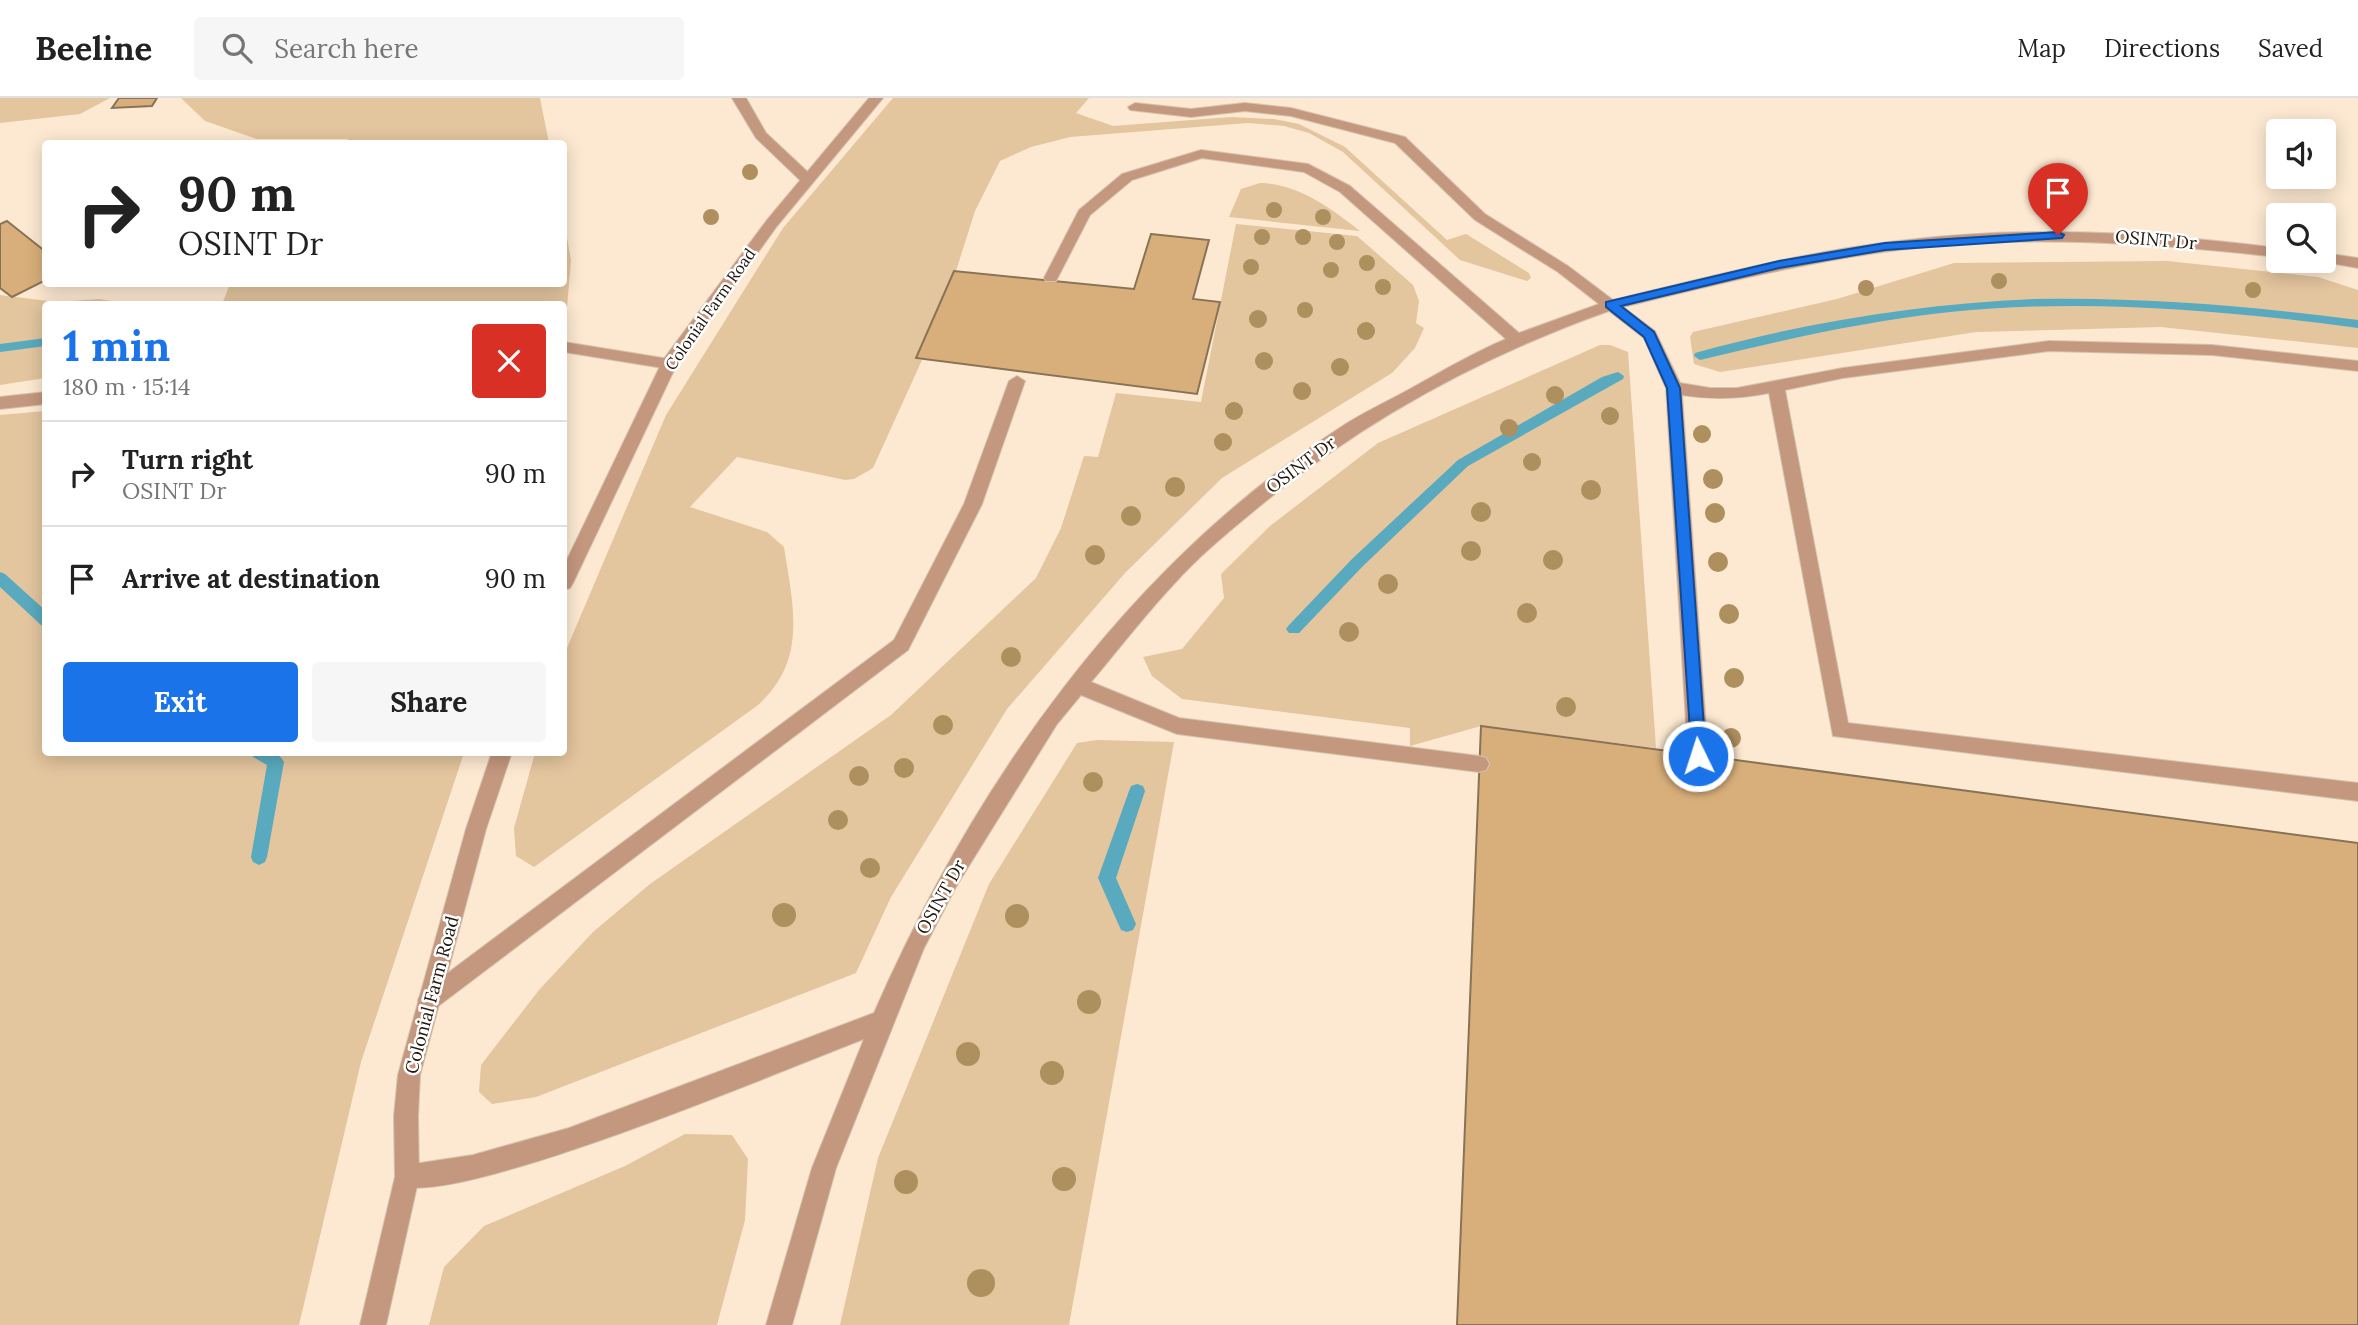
<!DOCTYPE html>
<html lang="en">
<head>
<meta charset="utf-8">
<style>
  body { margin:0; font-family:Lora,serif; background:#f6f6f6; color:#222; height:100vh; display:flex; flex-direction:column; font-size:26px; white-space:nowrap }
  * { box-sizing:border-box; margin:0 }
  p { font-size:23px; color:#767676 }
  .icon { flex:none; width:38px; height:38px; fill:none; stroke:currentColor; stroke-width:2; stroke-linecap:round; stroke-linejoin:round }
  .map { position:relative; flex:1; overflow:hidden }
  .details { position:absolute; left:42px; top:203px; width:525px; height:455px; display:flex; flex-direction:column; background:#fff; border-radius:7px; box-shadow:0 4px 18px #0003 }
  .details>* { flex:none }
  .hud { position:absolute; left:42px; top:42px; width:525px; height:147px; border-radius:7px; box-shadow:0 4px 18px #0003; background:#fff; color:#222; overflow:hidden }
  .fabs { position:absolute; left:2266px; top:21px; display:grid; gap:14px }
  .fabs a { display:grid; place-items:center; width:70px; height:70px; border-radius:7px; background:#fff; box-shadow:0 4px 18px #0003; font-size:35px }
  .pin { position:absolute; display:grid; place-items:center; width:60px; height:60px; color:#fff; margin:-72px -30px; border-radius:50% 50% 50% 0; rotate:-45deg; box-shadow:0 0 7px #0007 }
  .pin .icon { rotate:45deg }
  .me { position:absolute; width:77px; margin:-38px; rotate:356deg; stroke-linejoin:round; filter:drop-shadow(0 0 5px #0008) }
  .turn { display:flex; align-items:center; gap:24px; height:147px; padding:0 21px; font-size:32px }
  .turn .icon { width:91px; height:91px; stroke-width:2.5 }
  .turn b { display:block; font-size:49px; line-height:60px }
  .round { display:grid; place-items:center; flex:none; width:74px; height:74px; border-radius:7px; background:#f6f6f6 }
  .headline { display:flex; align-items:center; justify-content:space-between; height:119px; padding:0 21px }
  h1 { font-size:42px; font-weight:700; line-height:52px; color:#1a73e8 }
  .button { display:flex; gap:14px; margin-top:auto; padding:14px 21px }
  .button a { flex:1; height:80px; border-radius:7px; background:#1a73e8; color:#fff; font-size:28px; font-weight:700; line-height:80px; text-align:center }
  .button a+a { background:#f6f6f6; color:#222 }
  ul { padding:0; list-style:none }
  li { display:flex; align-items:center; gap:21px; height:105px; padding:0 21px; border-top:2px solid #e0e0e0 }
  li div { flex:1 }
  li b { display:block; font-size:26px }
  li em { font-style:normal }
  header { display:flex; align-items:center; gap:42px; box-sizing:border-box; height:98px; padding:0 35px; background:#fff; border-bottom:2px solid #e0e0e0 }
  header strong { font-size:33px }
  nav { display:flex; gap:38px; margin-inline-start:auto; font-size:24px }
  .search { width:490px; height:63px; background:#f6f6f6; display:flex; align-items:center; gap:18px; box-sizing:border-box; padding:0 24px; border-radius:7px; color:#767676; font-size:26px }
  .map>svg:first-child { display:block }
  .green { fill:#e3c59e }
  .lines { fill:none; stroke-linecap:round; stroke-linejoin:round }
  .stream { fill:#59aabe; fill-rule:evenodd }
  .building { fill:#d8af7a; stroke:#897357; stroke-width:2 }
  .service-casing { stroke:#d5c3ae; stroke-width:2 }
  .minor-casing { stroke:#d5c3ae; stroke-width:2 }
  .service { fill:#c4977f; fill-rule:evenodd }
  .minor { fill:#c4977f; fill-rule:evenodd }
  .tree { fill:#ae8f5e }
  .route { fill:#1a73e8; stroke:#114b97; stroke-width:2 }
  .labels { text-anchor:middle; stroke-width:5; stroke-linejoin:round; paint-order:stroke }
  .far-street-label { font-size:16px; fill:#20180c; stroke:#fff }
  .street-label { font-size:18px; fill:#20180c; stroke:#fff }
</style>
</head>
<body>
<header>
<strong>Beeline</strong>
<div class="search"><svg class="icon" aria-label="search" viewBox="0 0 24 24"><circle cx="10" cy="10" r="6"/><path d="M15 15l6 6"/></svg>Search here</div>
<nav><a>Map</a><a>Directions</a><a>Saved</a></nav>
</header>
<div class="map">
<svg width="2358" height="1227" viewBox="0 0 2358 1227">
  <rect width="100%" height="100%" fill="#fde9d1"/>
  <g class="green">
    <polygon points="0,0 110,0 80,16 0,25"/>
    <polygon points="181,0 540,0 549,45 354,46 347,41 257,41 205,23"/>
    <path d="M893,0h196l-13,15 37,13 118,-9 43,2 25,5 46,23 102,93 19,-6 63,39 2,5 -4,3 -67,-21 -117,-108 -34,-19 -25,-7 -36,-3 -178,14 -39,10 -31,14 -25,50 -19,60 -39,87 5,2 -49,108 -19,11 -9,1 -108,-23 -47,50 77,25 17,15c9,59 24,113 -26,158l-224,162 -18,-11 -2,-28 21,-75 29,-1v-97l102,-240 117,-187z"/>
    <path d="M1260,85c39,1 70,25 100,48l-131,-14 12,-28z"/>
    <polygon points="564,123 571,162 566,222 564,222 564,206 222,206 230,186 564,186"/>
    <polygon points="1236,126 1357,138 1413,187 1419,203 1416,225 1424,230 1415,250 1392,275 1222,380 1125,475 1007,611 891,799 856,875 536,999 492,1006 479,994 481,967 539,892 593,834 650,786 891,617 1036,480 1061,430 1084,358 1098,359 1116,295 1201,304"/>
    <polygon points="2167,163 2318,179 2358,192 2358,250 2161,229 1976,234 1720,274 1694,266 1690,239 1693,234 1837,201 1954,165"/>
    <polygon points="0,197 56,204 99,201 130,206 46,206 45,280 0,287"/>
    <polygon points="1600,247 1610,247 1628,254 1656,650 1481,628 1410,648 1410,630 1182,601 1152,578 1143,559 1182,551 1224,500 1221,476 1270,428 1378,345"/>
    <polygon points="45,313 46,654 464,655 361,964 299,1227 0,1227 0,317"/>
    <polygon points="1097,642 1174,644 1069,1227 840,1227 878,1060 989,786 1077,645"/>
    <polygon points="685,1036 732,1037 748,1061 745,1122 717,1227 429,1227 444,1169 484,1128 625,1068"/>
  </g>
  <g class="lines">
    <g class="stream">
      <path d="M2035,201c108,-2 216,7 323,21v8c-135,-18 -272,-30 -408,-16 -85,9 -168,28 -250,48l-6,-4 1,-3c111,-31 225,-49 340,-54z"/>
      <polygon points="46,240 46,248 0,254 0,246"/>
      <polygon points="1618,274 1624,278 1623,281 1468,368 1362,469 1299,535 1289,535 1286,531 1289,527 1352,461 1458,362 1602,279"/>
      <polygon points="0,474 5,476 46,513 46,529 41,527 0,489"/>
      <path d="M251,654c12,0 27,-3 33,10l-17,95 -2,5 -6,3 -6,-3 -2,-5 16,-92 -14,-8z"/>
      <polygon points="1137,686 1143,688 1145,693 1116,780 1136,826 1133,832 1127,834 1121,832 1098,780 1129,693 1131,688"/>
    </g>
  </g>
  <g class="building">
    <polygon points="119,0 157,0 152,8 112,10"/>
    <polygon points="7,123 46,154 46,182 12,199 0,190 0,126"/>
    <polygon points="1151,136 1209,142 1193,201 1220,204 1197,296 916,260 954,173 1134,191"/>
    <polygon points="1481,628 2358,745 2358,1227 1457,1227"/>
  </g>
  <g class="lines">
    <g class="service-casing">
      <g id="service">
        <polygon points="732,0 746,0 766,35 812,78 812,84 802,84 756,40"/>
        <path d="M1135,5l56,6 54,-6 46,5 114,29 80,77 83,52 45,34c95,-23 189,-48 285,-59 127,-16 254,-9 380,7v9c-127,-14 -253,-23 -380,-7 -93,12 -184,35 -275,57l32,24 25,52 30,5h27l106,-20 206,-27 163,4 146,16v10l-146,-16 -163,-4 -206,27 -58,12 63,333 510,60v18l-525,-65 -64,-343c-30,6 -56,7 -87,2l26,361 -3,6 -7,2 -7,-2 -3,-6 -22,-368 -22,-50 -35,-27c-130,46 -248,111 -354,199 -28,23 -57,47 -82,75 -29,31 -55,65 -82,97l88,36 300,38 7,2 3,6 -3,6 -7,2 -302,-38 -96,-39 -24,29 -100,161 -33,63 -88,220 -44,157h-26l46,-157 52,-129c-74,28 -408,170 -465,146l-4,-8 4,-8 8,-4 66,-10 96,-27 305,-115c100,-229 253,-446 464,-584 25,-17 53,-29 79,-44 29,-16 58,-33 89,-46l-166,-147 -36,-20 -102,-14 -70,22 -42,35 -34,66h-10l-2,-3 35,-68 43,-36 79,-24 107,14 42,22 169,147 80,-29 -41,-32 -83,-52 -80,-77 -104,-27 -46,-5 -54,6 -61,-7 -2,-3z"/>
        <polygon points="2324,155 2358,160 2358,170 2319,163 2324,163"/>
        <polygon points="564,244 669,261 677,266 669,271 564,254"/>
        <polygon points="1017,278 1025,283 982,406 908,552 437,909 429,913 421,909 418,902 421,895 894,542 964,406 1009,283"/>
        <polygon points="46,294 46,306 0,311 0,299"/>
      </g>
    </g>
    <g class="minor-casing">
      <g id="minor">
        <polygon points="869,0 883,0 777,128 676,268 573,485 570,490 564,492 564,468 663,262 767,122"/>
        <polygon points="492,654 512,654 486,731 420,977 418,1018 419,1079 386,1227 360,1227 395,1079 394,1018 398,977 466,731"/>
      </g>
    </g>
    <use href="#service" class="service"/>
    <use href="#minor" class="minor"/>
  </g>
  <g class="tree">
    <circle cx="750" cy="74" r="8"/>
    <circle cx="1274" cy="112" r="8"/>
    <circle cx="711" cy="119" r="8"/>
    <circle cx="1323" cy="119" r="8"/>
    <circle cx="1262" cy="139" r="8"/>
    <circle cx="1303" cy="139" r="8"/>
    <circle cx="1337" cy="144" r="8"/>
    <circle cx="1367" cy="165" r="8"/>
    <circle cx="1251" cy="169" r="8"/>
    <circle cx="1331" cy="172" r="8"/>
    <circle cx="1999" cy="183" r="8"/>
    <circle cx="1383" cy="189" r="8"/>
    <circle cx="1866" cy="190" r="8"/>
    <circle cx="2253" cy="192" r="8"/>
    <circle cx="1305" cy="212" r="8"/>
    <circle cx="1258" cy="221" r="9"/>
    <circle cx="1366" cy="233" r="9"/>
    <circle cx="1264" cy="263" r="9"/>
    <circle cx="1340" cy="269" r="9"/>
    <circle cx="1302" cy="293" r="9"/>
    <circle cx="1555" cy="297" r="9"/>
    <circle cx="1234" cy="313" r="9"/>
    <circle cx="1610" cy="318" r="9"/>
    <circle cx="1509" cy="330" r="9"/>
    <circle cx="1702" cy="336" r="9"/>
    <circle cx="1223" cy="344" r="9"/>
    <circle cx="1532" cy="364" r="9"/>
    <circle cx="1713" cy="381" r="10"/>
    <circle cx="1175" cy="389" r="10"/>
    <circle cx="1591" cy="392" r="10"/>
    <circle cx="1481" cy="414" r="10"/>
    <circle cx="1715" cy="415" r="10"/>
    <circle cx="1131" cy="418" r="10"/>
    <circle cx="1471" cy="453" r="10"/>
    <circle cx="1095" cy="457" r="10"/>
    <circle cx="1553" cy="462" r="10"/>
    <circle cx="1718" cy="464" r="10"/>
    <circle cx="1388" cy="486" r="10"/>
    <circle cx="1527" cy="515" r="10"/>
    <circle cx="1729" cy="516" r="10"/>
    <circle cx="1349" cy="534" r="10"/>
    <circle cx="1011" cy="559" r="10"/>
    <circle cx="1734" cy="580" r="10"/>
    <circle cx="1566" cy="609" r="10"/>
    <circle cx="943" cy="627" r="10"/>
    <circle cx="1731" cy="640" r="10"/>
    <circle cx="904" cy="670" r="10"/>
    <circle cx="859" cy="678" r="10"/>
    <circle cx="1093" cy="684" r="10"/>
    <circle cx="838" cy="722" r="10"/>
    <circle cx="870" cy="770" r="10"/>
    <circle cx="784" cy="817" r="12"/>
    <circle cx="1017" cy="818" r="12"/>
    <circle cx="1089" cy="904" r="12"/>
    <circle cx="968" cy="956" r="12"/>
    <circle cx="1052" cy="975" r="12"/>
    <circle cx="1064" cy="1081" r="12"/>
    <circle cx="906" cy="1084" r="12"/>
    <circle cx="981" cy="1185" r="14"/>
  </g>
  <polygon class="route" points="2058,134 2064,137 2062,140 1885,152 1779,170 1621,208 1654,234 1680,290 1706,658 1704,663 1692,663 1667,290 1644,239 1606,209 1606,204 1779,163 1885,145"/>
  <g class="labels">
    <g class="far-street-label">
      <text transform="translate(710 211) rotate(-55)" y="6">Colonial Farm Road</text>
    </g>
    <g class="street-label">
      <text transform="translate(2156 142) rotate(5)" y="6">OSINT Dr</text>
      <text transform="translate(1301 367) rotate(-37)" y="6">OSINT Dr</text>
      <text transform="translate(941 799) rotate(-61)" y="6">OSINT Dr</text>
      <text transform="translate(432 897) rotate(-75)" y="6">Colonial Farm Road</text>
    </g>
  </g>
</svg>
<div class="fabs">
<a><svg class="icon" aria-label="sound" viewBox="0 0 24 24"><path d="M4 9h4l5-4v14l-5-4H4zM17 9q2 3 0 6"/></svg></a>
<a><svg class="icon" aria-label="search" viewBox="0 0 24 24"><circle cx="10" cy="10" r="6"/><path d="M15 15l6 6"/></svg></a>
</div>
<div class="pin" style="left:2058px;top:137px;background:#d93025"><svg class="icon" aria-label="arrive" viewBox="0 0 24 24"><path d="M6 21V4h12l-3 4 3 4H6"/></svg></div>
<svg class="me" style="left:1698px;top:658px" viewBox="-20 -20 40 40"><circle r="17" fill="#1a73e8" stroke="#fff" stroke-width="3"/><path d="M0-11L8 9 0 5-8 9z" fill="#fff"/></svg>
<div class="hud">
<div class="turn"><svg class="icon" aria-label="right" viewBox="0 0 24 24"><path d="M7 20v-9h11M14 6l5 5-5 5"/></svg><div><b>90 m</b>OSINT Dr</div></div>
</div>
<section class="details">
<div class="headline"><div><h1>1 min</h1><p>180 m · 15:14</p></div><a class="round" style="background:#d93025;color:#fff"><svg class="icon" aria-label="close" viewBox="0 0 24 24"><path d="M6 6l12 12M18 6L6 18"/></svg></a></div>
<ul>
<li><svg class="icon" aria-label="right" viewBox="0 0 24 24"><path d="M7 20v-9h11M14 6l5 5-5 5"/></svg><div><b>Turn right</b><p>OSINT Dr</p></div><em>90 m</em></li>
<li><svg class="icon" aria-label="arrive" viewBox="0 0 24 24"><path d="M6 21V4h12l-3 4 3 4H6"/></svg><div><b>Arrive at destination</b></div><em>90 m</em></li>
</ul>
<div class="button"><a>Exit</a><a>Share</a></div>
</section>
</div>
</body>
</html>
